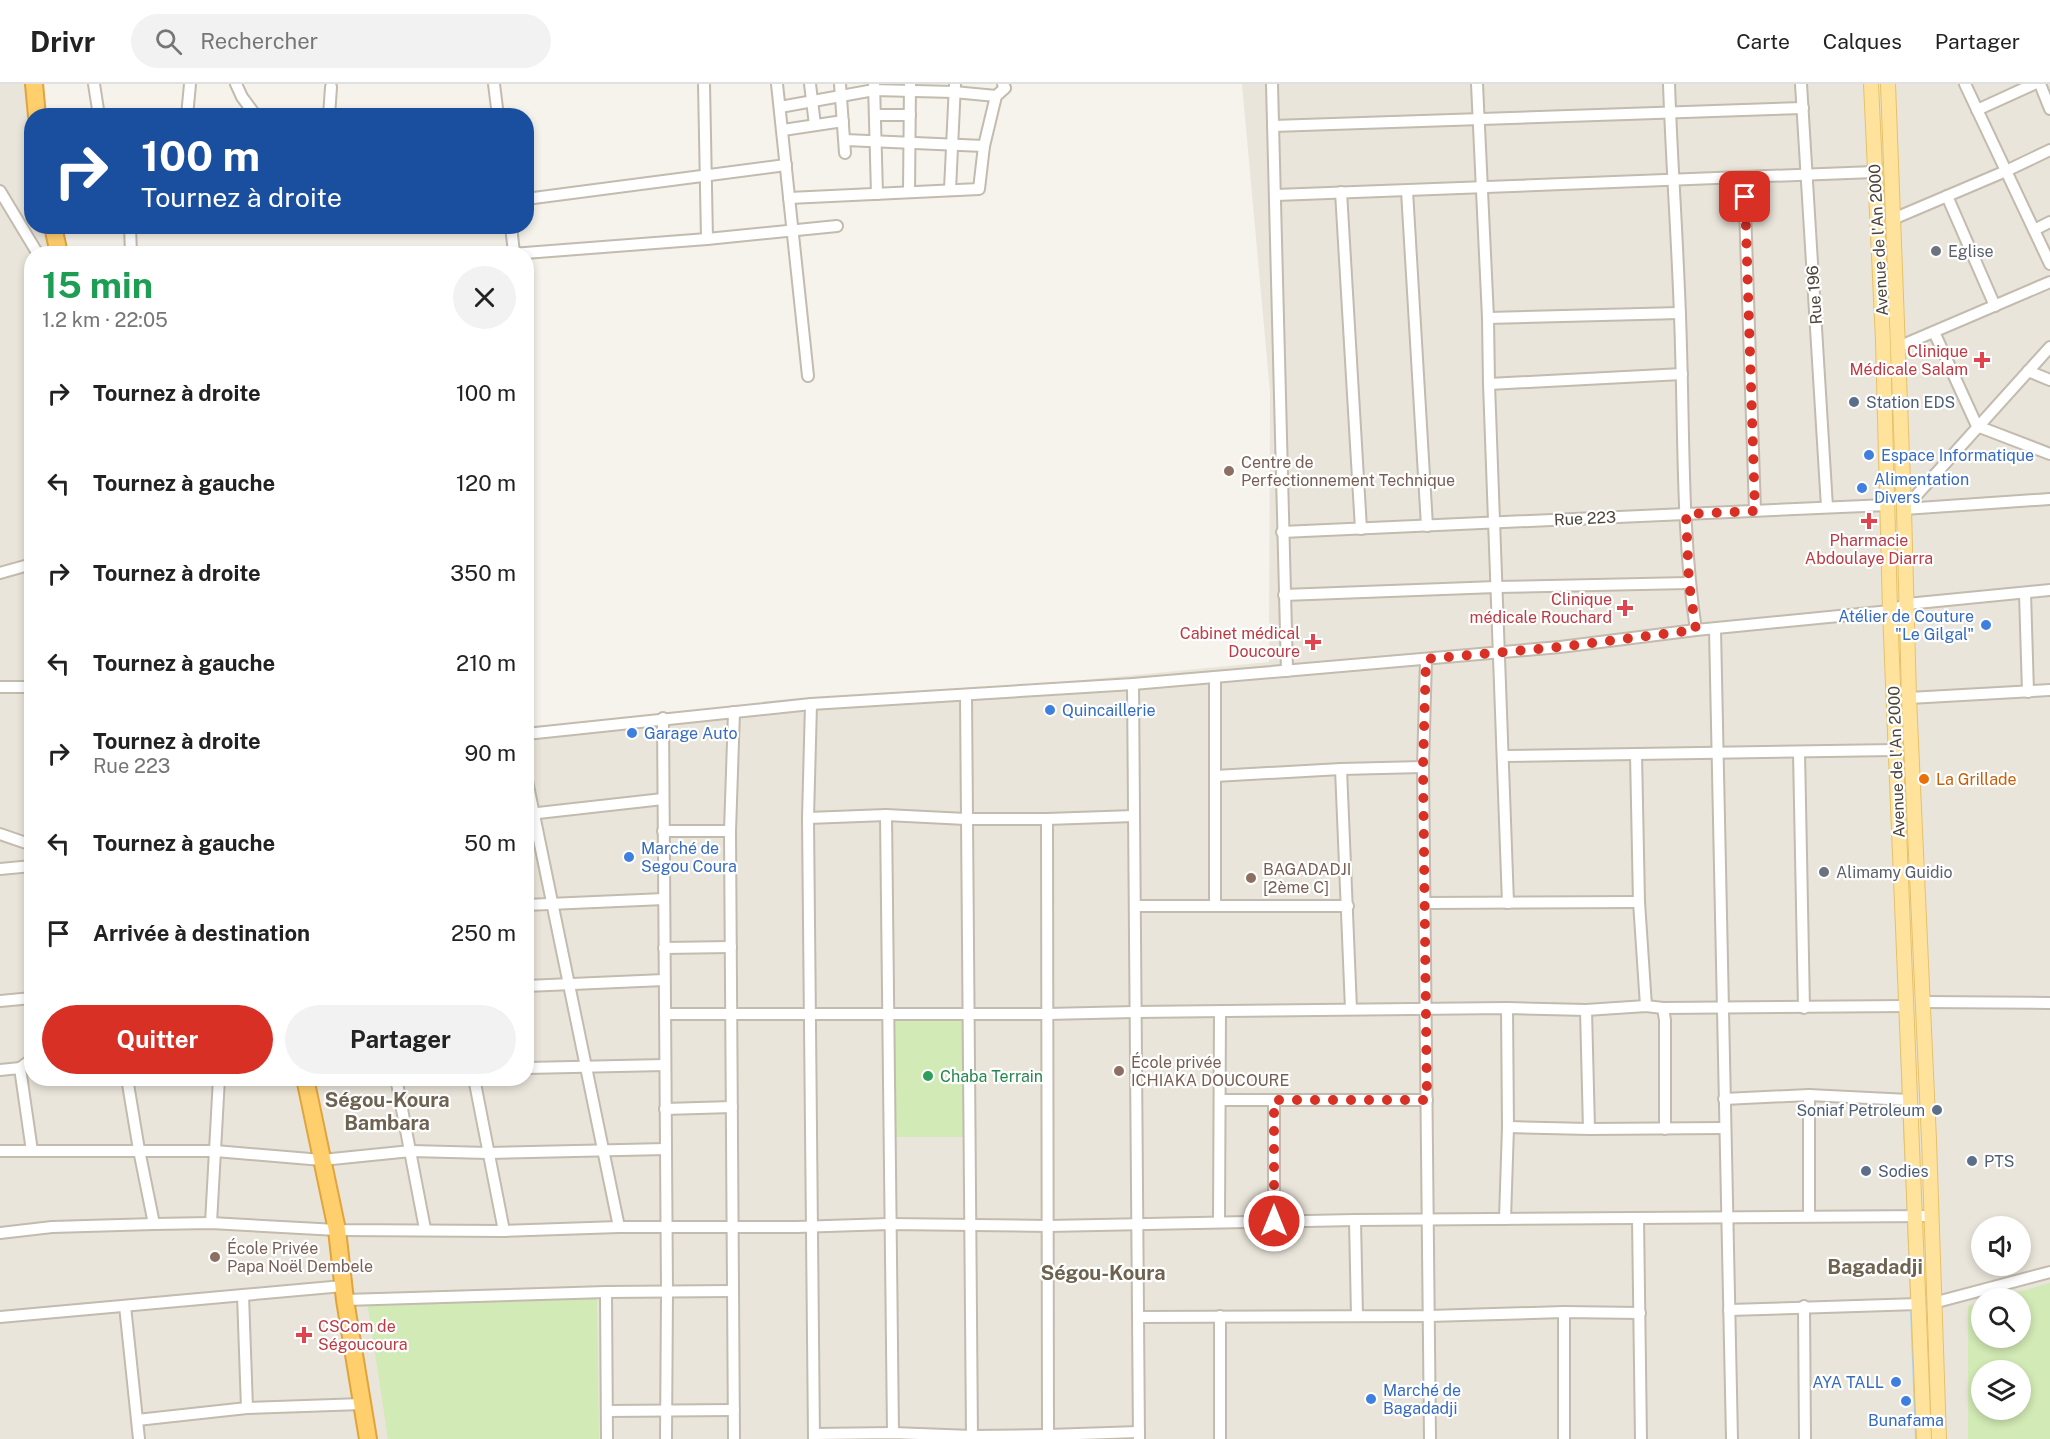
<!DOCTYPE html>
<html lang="fr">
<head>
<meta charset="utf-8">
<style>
  body { margin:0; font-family:"Public Sans",sans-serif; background:#f2f2f2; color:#222; height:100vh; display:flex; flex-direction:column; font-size:22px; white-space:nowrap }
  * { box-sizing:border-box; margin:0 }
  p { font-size:20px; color:#767676 }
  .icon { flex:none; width:33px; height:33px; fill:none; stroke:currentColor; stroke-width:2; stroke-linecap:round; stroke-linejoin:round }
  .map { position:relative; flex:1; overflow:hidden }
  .details { position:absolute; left:24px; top:162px; width:510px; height:840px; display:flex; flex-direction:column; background:#fff; border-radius:24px; box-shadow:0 3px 9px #0003 }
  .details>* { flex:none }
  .guide { position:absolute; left:24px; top:24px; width:510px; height:126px; border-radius:24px; box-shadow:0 3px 9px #0003; background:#1a4fa0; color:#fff; overflow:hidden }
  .tools { position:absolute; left:1971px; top:1132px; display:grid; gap:12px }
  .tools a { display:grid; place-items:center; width:60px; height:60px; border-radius:50%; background:#fff; box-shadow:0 3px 9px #0003; font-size:30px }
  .pin { position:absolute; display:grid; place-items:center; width:51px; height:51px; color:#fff; margin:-26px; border-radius:12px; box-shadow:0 3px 9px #0006 }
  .me { position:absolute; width:66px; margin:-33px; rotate:0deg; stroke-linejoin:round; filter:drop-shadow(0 0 4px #0008) }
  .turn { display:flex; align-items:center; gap:21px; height:126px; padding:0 18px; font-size:27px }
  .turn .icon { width:78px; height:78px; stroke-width:2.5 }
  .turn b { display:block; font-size:42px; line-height:51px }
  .round { display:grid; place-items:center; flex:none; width:63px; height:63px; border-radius:32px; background:#f2f2f2 }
  .head { display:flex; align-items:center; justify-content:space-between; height:102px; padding:0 18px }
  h1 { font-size:36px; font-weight:700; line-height:45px; color:#1e9e55 }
  .button { display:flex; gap:12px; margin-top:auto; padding:12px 18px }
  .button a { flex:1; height:69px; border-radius:36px; background:#d93025; color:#fff; font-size:24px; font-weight:700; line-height:69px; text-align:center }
  .button a+a { background:#f2f2f2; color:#222 }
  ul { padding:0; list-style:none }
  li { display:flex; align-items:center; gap:18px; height:90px; padding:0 18px }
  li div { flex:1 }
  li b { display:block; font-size:22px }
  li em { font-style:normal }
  header { display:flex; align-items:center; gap:36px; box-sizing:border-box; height:84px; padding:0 30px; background:#fff; border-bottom:2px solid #e0e0e0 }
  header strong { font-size:28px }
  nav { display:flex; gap:33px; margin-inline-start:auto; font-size:21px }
  .search { width:420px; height:54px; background:#f2f2f2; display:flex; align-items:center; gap:15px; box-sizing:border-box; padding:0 21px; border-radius:33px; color:#767676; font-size:22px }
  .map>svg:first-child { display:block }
  .residential { fill:#eae5da; fill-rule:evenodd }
  .green { fill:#d2eab5; fill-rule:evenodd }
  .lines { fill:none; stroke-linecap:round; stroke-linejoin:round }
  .stream { stroke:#a9d4f2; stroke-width:2 }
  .minor-casing { stroke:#c2bbae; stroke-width:14 }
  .major-casing { stroke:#e6c16a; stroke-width:16 }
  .highway-casing { stroke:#e0a43c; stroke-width:20 }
  .minor { stroke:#fff; stroke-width:10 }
  .major { stroke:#ffe39c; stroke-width:14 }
  .highway { stroke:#ffcf6e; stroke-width:16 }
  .route { stroke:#d93025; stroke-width:10; stroke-dasharray:0 18 }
  .worship-dot { fill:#6b7280; stroke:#fff; stroke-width:2 }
  .health-dot { fill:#e0444e; stroke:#fff; stroke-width:2 }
  .service-dot { fill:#5c6f8a; stroke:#fff; stroke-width:2 }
  .shop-dot { fill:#3f7fe0; stroke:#fff; stroke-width:2 }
  .education-dot { fill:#8d6e63; stroke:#fff; stroke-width:2 }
  .food-dot { fill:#e8710a; stroke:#fff; stroke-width:2 }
  .leisure-dot { fill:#2e9e5b; stroke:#fff; stroke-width:2 }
  .labels { text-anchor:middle; stroke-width:4.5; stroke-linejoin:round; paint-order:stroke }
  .street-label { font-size:16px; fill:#4b4439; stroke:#fff }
  .worship-label { font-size:16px; fill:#5b616d; stroke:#fff; text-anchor:start }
  .health-label { font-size:16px; fill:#be3a42; stroke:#fff; text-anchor:end }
  .service-label { font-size:16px; fill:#4e5e75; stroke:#fff; text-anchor:start }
  .shop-label { font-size:16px; fill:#366cbe; stroke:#fff; text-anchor:start }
  .education-label { font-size:16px; fill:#785e54; stroke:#fff; text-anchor:start }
  .food-label { font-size:16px; fill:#c56008; stroke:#fff; text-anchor:start }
  .leisure-label { font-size:16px; fill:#27864d; stroke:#fff; text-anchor:start }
  .quarter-label { font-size:20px; font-weight:bold; fill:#6e6250; stroke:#fff }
</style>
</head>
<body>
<header>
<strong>Drivr</strong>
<div class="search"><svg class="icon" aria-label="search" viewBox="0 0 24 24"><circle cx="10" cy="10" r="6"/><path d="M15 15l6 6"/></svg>Rechercher</div>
<nav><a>Carte</a><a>Calques</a><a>Partager</a></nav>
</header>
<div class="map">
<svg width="2050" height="1355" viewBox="0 0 2050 1355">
  <rect width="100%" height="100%" fill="#f6f3ec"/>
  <path class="residential" d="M0,0h29l3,32v110l20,1 9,26 -29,1v824h494l1,-344 742,-72 1,-270 -28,-308h808v1355h-2050zM1982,1143h38v39h-38zM1982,1215h38v39h-38zM1982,1287h38v39h-38z"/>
  <g class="green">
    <polygon points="968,930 969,1053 888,1053 887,931"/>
    <path d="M2050,1199v156h-82v-133l13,-4 1,36h38v-39h-27zM1982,1287h38v39h-38z"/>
    <polygon points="597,1215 599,1355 388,1355 367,1217"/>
  </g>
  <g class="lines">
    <g class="stream">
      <polyline points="1901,961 1903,1012"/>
      <polyline points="1903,1018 1908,1129"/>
      <polyline points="1908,1135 1911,1216"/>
      <polyline points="1911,1225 1916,1355"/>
    </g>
    <g class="minor-casing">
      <g id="minor">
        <polyline points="94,0 99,32"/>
        <polyline points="236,0 242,13 256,32"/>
        <polyline points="494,0 498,32"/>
        <polyline points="704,0 707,155"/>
        <polyline points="777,0 808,292"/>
        <polyline points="810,0 815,41"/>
        <polyline points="840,0 845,69"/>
        <polyline points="874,0 877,110"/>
        <polyline points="1272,0 1287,587"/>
        <polyline points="1477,0 1488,234 1489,300 1508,819"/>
        <path d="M1669,0c3,88 10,176 12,264 3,94 1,189 15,282"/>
        <polyline points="1801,0 1827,423"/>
        <polyline points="1965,0 2050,180"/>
        <polyline points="2040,0 2050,25"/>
        <polyline points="780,23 874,6 954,8 996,12"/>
        <polyline points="1977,26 2034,0"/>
        <polyline points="875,31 910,31"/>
        <polyline points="187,32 190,0"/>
        <polyline points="329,32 331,3"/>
        <polyline points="1273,42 1803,24"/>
        <polyline points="783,46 843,37"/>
        <polyline points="845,56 984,62"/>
        <polyline points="1744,93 1755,427"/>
        <polyline points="950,106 955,0"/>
        <polyline points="0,107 38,170"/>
        <polyline points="1407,107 1427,442"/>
        <polyline points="909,108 910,0"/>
        <polyline points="1341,108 1361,445"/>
        <polyline points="1276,111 1874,88"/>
        <polyline points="1947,112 1995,222"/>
        <polyline points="789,114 979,105 984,62 996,12 1005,4 1003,0"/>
        <polyline points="526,115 786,81"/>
        <polyline points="1893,135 2006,87 2050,66"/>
        <polyline points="130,142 131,170"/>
        <polyline points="511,142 514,169"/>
        <polyline points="2034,146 2050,138"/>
        <polyline points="512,170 707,155 837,142"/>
        <polyline points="1488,234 1680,229"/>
        <polyline points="1934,248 1977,342 2050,370"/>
        <polyline points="1898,263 2050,198"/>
        <polyline points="2028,287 2050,296"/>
        <polyline points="1489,300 1682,290"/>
        <polyline points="1904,425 2050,263"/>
        <polyline points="1904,425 2050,415"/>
        <polyline points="1282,448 1887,421"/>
        <polyline points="0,489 32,480"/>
        <polyline points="2025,509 2028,608"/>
        <polyline points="1284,511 1496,503 1689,499"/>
        <polyline points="1715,545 1732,1355"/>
        <polyline points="1426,575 1423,683 1430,1355"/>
        <polyline points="1215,593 1215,821"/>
        <polyline points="1133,600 1139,1355"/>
        <polyline points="0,603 32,603"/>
        <polyline points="966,611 972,1355"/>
        <polyline points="1909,614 2050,606"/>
        <polyline points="811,620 808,734 814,1355"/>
        <polyline points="734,628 730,747 734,1355"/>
        <polyline points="663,634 667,1208 666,1355"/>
        <polyline points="526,650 811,620 1133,600 1560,563 1696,546 1890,527 1907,520 2050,506"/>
        <polyline points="1799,668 1804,924"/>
        <polyline points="1636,670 1639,818 1646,922"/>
        <polyline points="1503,672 1895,666"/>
        <polyline points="1341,685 1351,925"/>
        <polyline points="526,692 619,1143"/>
        <polyline points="1215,692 1341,685 1423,683"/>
        <polyline points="529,730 663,715"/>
        <polyline points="886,731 893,1349"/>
        <polyline points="808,734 886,731 966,735 1047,735 1134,732"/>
        <polyline points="1047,735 1048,1351"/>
        <polyline points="663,747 730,747"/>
        <polyline points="0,750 32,761"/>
        <polyline points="0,785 32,782"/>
        <polyline points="1425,819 1639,818"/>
        <polyline points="526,821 664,815"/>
        <polyline points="1135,822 1348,822"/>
        <polyline points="664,864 731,863"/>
        <polyline points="526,902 664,896"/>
        <polyline points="0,917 32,914"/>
        <polyline points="1923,918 2050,919"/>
        <polyline points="1663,924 1665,936 1665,1045"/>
        <polyline points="1586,926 1589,1045"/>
        <polyline points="665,930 1047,930 1135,928 1507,924 1586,926 1646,922 1663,924 1905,922"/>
        <polyline points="20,984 32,1067"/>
        <polyline points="526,984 665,981"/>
        <polyline points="0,986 20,984 32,975"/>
        <polyline points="127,994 139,1066 154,1140"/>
        <polyline points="396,994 425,1145"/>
        <polyline points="474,994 504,1147"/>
        <polyline points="1809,1011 1809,1132"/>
        <polyline points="1724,1015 1809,1011 1909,1016"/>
        <polyline points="1220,1016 1427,1016"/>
        <polyline points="665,1025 732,1023"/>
        <polyline points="1508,1043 1589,1045 1725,1044"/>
        <polyline points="0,1067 215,1067 322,1076 411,1067 488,1069 666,1065"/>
        <polyline points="1638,1134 1641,1355"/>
        <polyline points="1505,1135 1508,1043 1507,924"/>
        <polyline points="1355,1136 1357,1232"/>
        <polyline points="1274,1137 1274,1016"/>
        <polyline points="1219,1138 1220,927"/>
        <polyline points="211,1139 219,994"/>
        <polyline points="0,1149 52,1143 154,1140 211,1139 337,1146 504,1147 619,1143 797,1143 889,1140 1048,1142 1355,1136 1931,1132"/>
        <polyline points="606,1208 607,1355"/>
        <polyline points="243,1211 247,1324"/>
        <polyline points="345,1216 606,1208 733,1207"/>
        <polyline points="1933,1219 2050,1188"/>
        <polyline points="125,1222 139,1355"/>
        <polyline points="1804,1222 1805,1355"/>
        <polyline points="1729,1226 1919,1220"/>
        <polyline points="1220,1232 1220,1355"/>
        <polyline points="0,1233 343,1202"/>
        <polyline points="1138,1233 1429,1232 1564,1228 1640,1229"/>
        <polyline points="607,1327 734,1326"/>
        <polyline points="137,1336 247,1324 362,1320"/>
        <polyline points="814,1350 893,1349 972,1352 1048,1351 1139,1348"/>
        <polyline points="1564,1355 1564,1228"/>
      </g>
    </g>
    <g class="major-casing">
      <g id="major">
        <polyline points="1871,0 1883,257 1890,527 1924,1355"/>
        <polyline points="1888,0 1904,425 1909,614 1929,1056 1939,1355"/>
      </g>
    </g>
    <g class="highway-casing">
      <g id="highway">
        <polyline points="34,0 37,32"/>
        <polyline points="53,142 59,170"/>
        <polyline points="305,994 337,1146 345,1216 368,1355"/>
      </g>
    </g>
    <use href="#minor" class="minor"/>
    <use href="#major" class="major"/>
    <use href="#highway" class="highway"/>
  </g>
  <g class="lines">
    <polyline class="route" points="1274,1137 1274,1016 1427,1016 1423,683 1426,575 1560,563 1696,546 1689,499 1686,430 1755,427 1745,113"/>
  </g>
  <g class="worship-dot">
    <circle cx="1936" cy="167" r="6"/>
    <circle cx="1824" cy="788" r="6"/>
  </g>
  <g class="health-dot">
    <path d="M1979 267h6v6h6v6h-6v6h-6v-6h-6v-6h6z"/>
    <path d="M1866 428h6v6h6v6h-6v6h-6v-6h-6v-6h6z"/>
    <path d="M1622 515h6v6h6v6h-6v6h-6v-6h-6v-6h6z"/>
    <path d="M1310 549h6v6h6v6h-6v6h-6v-6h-6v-6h6z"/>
    <path d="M301 1242h6v6h6v6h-6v6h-6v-6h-6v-6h6z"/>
  </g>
  <g class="service-dot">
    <circle cx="1854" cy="318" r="6"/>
    <circle cx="1937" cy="1026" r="6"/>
    <circle cx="1972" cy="1077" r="6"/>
    <circle cx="1866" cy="1087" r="6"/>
  </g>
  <g class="shop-dot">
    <circle cx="1869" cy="371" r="6"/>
    <circle cx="1862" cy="404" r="6"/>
    <circle cx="1986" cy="541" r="6"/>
    <circle cx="1050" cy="626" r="6"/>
    <circle cx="632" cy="649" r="6"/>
    <circle cx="629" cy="773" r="6"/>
    <circle cx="1896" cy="1298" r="6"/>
    <circle cx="1371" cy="1315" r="6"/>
    <circle cx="1906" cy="1317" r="6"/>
  </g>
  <g class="education-dot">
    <circle cx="1229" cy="387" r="6"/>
    <circle cx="1251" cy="794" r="6"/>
    <circle cx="1119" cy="987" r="6"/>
    <circle cx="215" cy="1173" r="6"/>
  </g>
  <circle class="food-dot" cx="1924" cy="695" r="6"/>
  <circle class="leisure-dot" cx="928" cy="992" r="6"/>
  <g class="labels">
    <g class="street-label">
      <text transform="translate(1878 156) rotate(-93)" y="6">Avenue de l'An 2000</text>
      <text transform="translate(1814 211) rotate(-94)" y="6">Rue 196</text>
      <text transform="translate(1585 434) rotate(-3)" y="6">Rue 223</text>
      <text transform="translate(1896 678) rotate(-92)" y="6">Avenue de l'An 2000</text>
    </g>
    <g class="worship-label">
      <text x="1948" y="173">Eglise</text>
      <text x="1836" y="794">Alimamy Guidio</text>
    </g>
    <g class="health-label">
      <text x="1968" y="273">Clinique<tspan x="1968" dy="18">Médicale Salam</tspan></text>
      <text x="1869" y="462" text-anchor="middle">Pharmacie<tspan x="1869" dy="18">Abdoulaye Diarra</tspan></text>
      <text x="1612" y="521">Clinique<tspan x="1612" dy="18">médicale Rouchard</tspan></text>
      <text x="1300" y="555">Cabinet médical<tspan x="1300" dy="18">Doucoure</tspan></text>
      <text x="318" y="1248" text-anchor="start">CSCom de<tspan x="318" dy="18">Ségoucoura</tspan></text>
    </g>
    <g class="service-label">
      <text x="1866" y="324">Station EDS</text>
      <text x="1925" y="1032" text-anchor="end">Soniaf Petroleum</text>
      <text x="1984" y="1083">PTS</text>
      <text x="1878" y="1093">Sodies</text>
    </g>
    <g class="shop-label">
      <text x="1881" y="377">Espace Informatique</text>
      <text x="1874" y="401">Alimentation<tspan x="1874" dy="18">Divers</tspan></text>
      <text x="1974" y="538" text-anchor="end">Atélier de Couture<tspan x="1974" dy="18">"Le Gilgal"</tspan></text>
      <text x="1062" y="632">Quincaillerie</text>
      <text x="644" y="655">Garage Auto</text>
      <text x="641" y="770">Marché de<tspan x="641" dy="18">Segou Coura</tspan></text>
      <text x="1884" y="1304" text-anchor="end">AYA TALL</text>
      <text x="1383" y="1312">Marché de<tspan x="1383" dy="18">Bagadadji</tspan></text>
      <text x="1906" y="1342" text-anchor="middle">Bunafama</text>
    </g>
    <g class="education-label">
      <text x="1241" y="384">Centre de<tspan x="1241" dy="18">Perfectionnement Technique</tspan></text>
      <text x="1263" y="791">BAGADADJI<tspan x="1263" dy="18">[2ème C]</tspan></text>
      <text x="1131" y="984">École privée<tspan x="1131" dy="18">ICHIAKA DOUCOURE</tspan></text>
      <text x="227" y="1170">École Privée<tspan x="227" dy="18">Papa Noël Dembele</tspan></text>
    </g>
    <g class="food-label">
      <text x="1936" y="701">La Grillade</text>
    </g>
    <g class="leisure-label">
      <text x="940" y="998">Chaba Terrain</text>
    </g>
    <g class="quarter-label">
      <text x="387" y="1023">Ségou-Koura<tspan x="387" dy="23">Bambara</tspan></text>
      <text x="1875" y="1190">Bagadadji</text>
      <text x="1103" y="1196">Ségou-Koura</text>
    </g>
  </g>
</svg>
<div class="tools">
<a><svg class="icon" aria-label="sound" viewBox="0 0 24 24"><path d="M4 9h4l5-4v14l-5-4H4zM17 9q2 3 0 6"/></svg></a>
<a><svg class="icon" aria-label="search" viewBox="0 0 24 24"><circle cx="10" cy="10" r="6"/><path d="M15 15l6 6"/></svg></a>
<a><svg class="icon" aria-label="layers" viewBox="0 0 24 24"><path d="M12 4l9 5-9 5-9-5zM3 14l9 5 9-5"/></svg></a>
</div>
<div class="pin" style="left:1745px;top:113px;background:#d93025"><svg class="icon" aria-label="arrive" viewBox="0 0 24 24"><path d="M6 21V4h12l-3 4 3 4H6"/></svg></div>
<svg class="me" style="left:1274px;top:1137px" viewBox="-20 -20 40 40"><circle r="17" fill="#d93025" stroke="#fff" stroke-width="3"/><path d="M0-11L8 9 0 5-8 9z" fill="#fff"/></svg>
<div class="guide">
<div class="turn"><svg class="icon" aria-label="right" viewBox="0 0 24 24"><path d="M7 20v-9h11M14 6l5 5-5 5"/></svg><div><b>100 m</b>Tournez à droite</div></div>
</div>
<section class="details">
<div class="head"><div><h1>15 min</h1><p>1.2 km · 22:05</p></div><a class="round"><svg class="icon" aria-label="close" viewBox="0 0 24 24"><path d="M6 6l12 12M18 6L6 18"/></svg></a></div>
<ul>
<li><svg class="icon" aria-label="right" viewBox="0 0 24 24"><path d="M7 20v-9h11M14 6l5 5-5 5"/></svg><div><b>Tournez à droite</b></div><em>100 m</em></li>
<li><svg class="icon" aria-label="left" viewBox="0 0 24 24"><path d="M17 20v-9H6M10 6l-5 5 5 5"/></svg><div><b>Tournez à gauche</b></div><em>120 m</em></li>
<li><svg class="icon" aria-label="right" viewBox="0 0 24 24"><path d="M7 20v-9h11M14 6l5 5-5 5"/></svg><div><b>Tournez à droite</b></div><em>350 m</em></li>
<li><svg class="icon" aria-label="left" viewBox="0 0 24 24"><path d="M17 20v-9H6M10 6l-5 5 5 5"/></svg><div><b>Tournez à gauche</b></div><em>210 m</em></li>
<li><svg class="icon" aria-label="right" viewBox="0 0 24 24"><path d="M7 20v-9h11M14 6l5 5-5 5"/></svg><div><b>Tournez à droite</b><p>Rue 223</p></div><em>90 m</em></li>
<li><svg class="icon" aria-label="left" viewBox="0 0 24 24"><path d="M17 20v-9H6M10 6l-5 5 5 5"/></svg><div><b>Tournez à gauche</b></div><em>50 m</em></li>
<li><svg class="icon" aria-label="arrive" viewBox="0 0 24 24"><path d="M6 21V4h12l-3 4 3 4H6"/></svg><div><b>Arrivée à destination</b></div><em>250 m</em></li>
</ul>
<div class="button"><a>Quitter</a><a>Partager</a></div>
</section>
</div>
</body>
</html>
